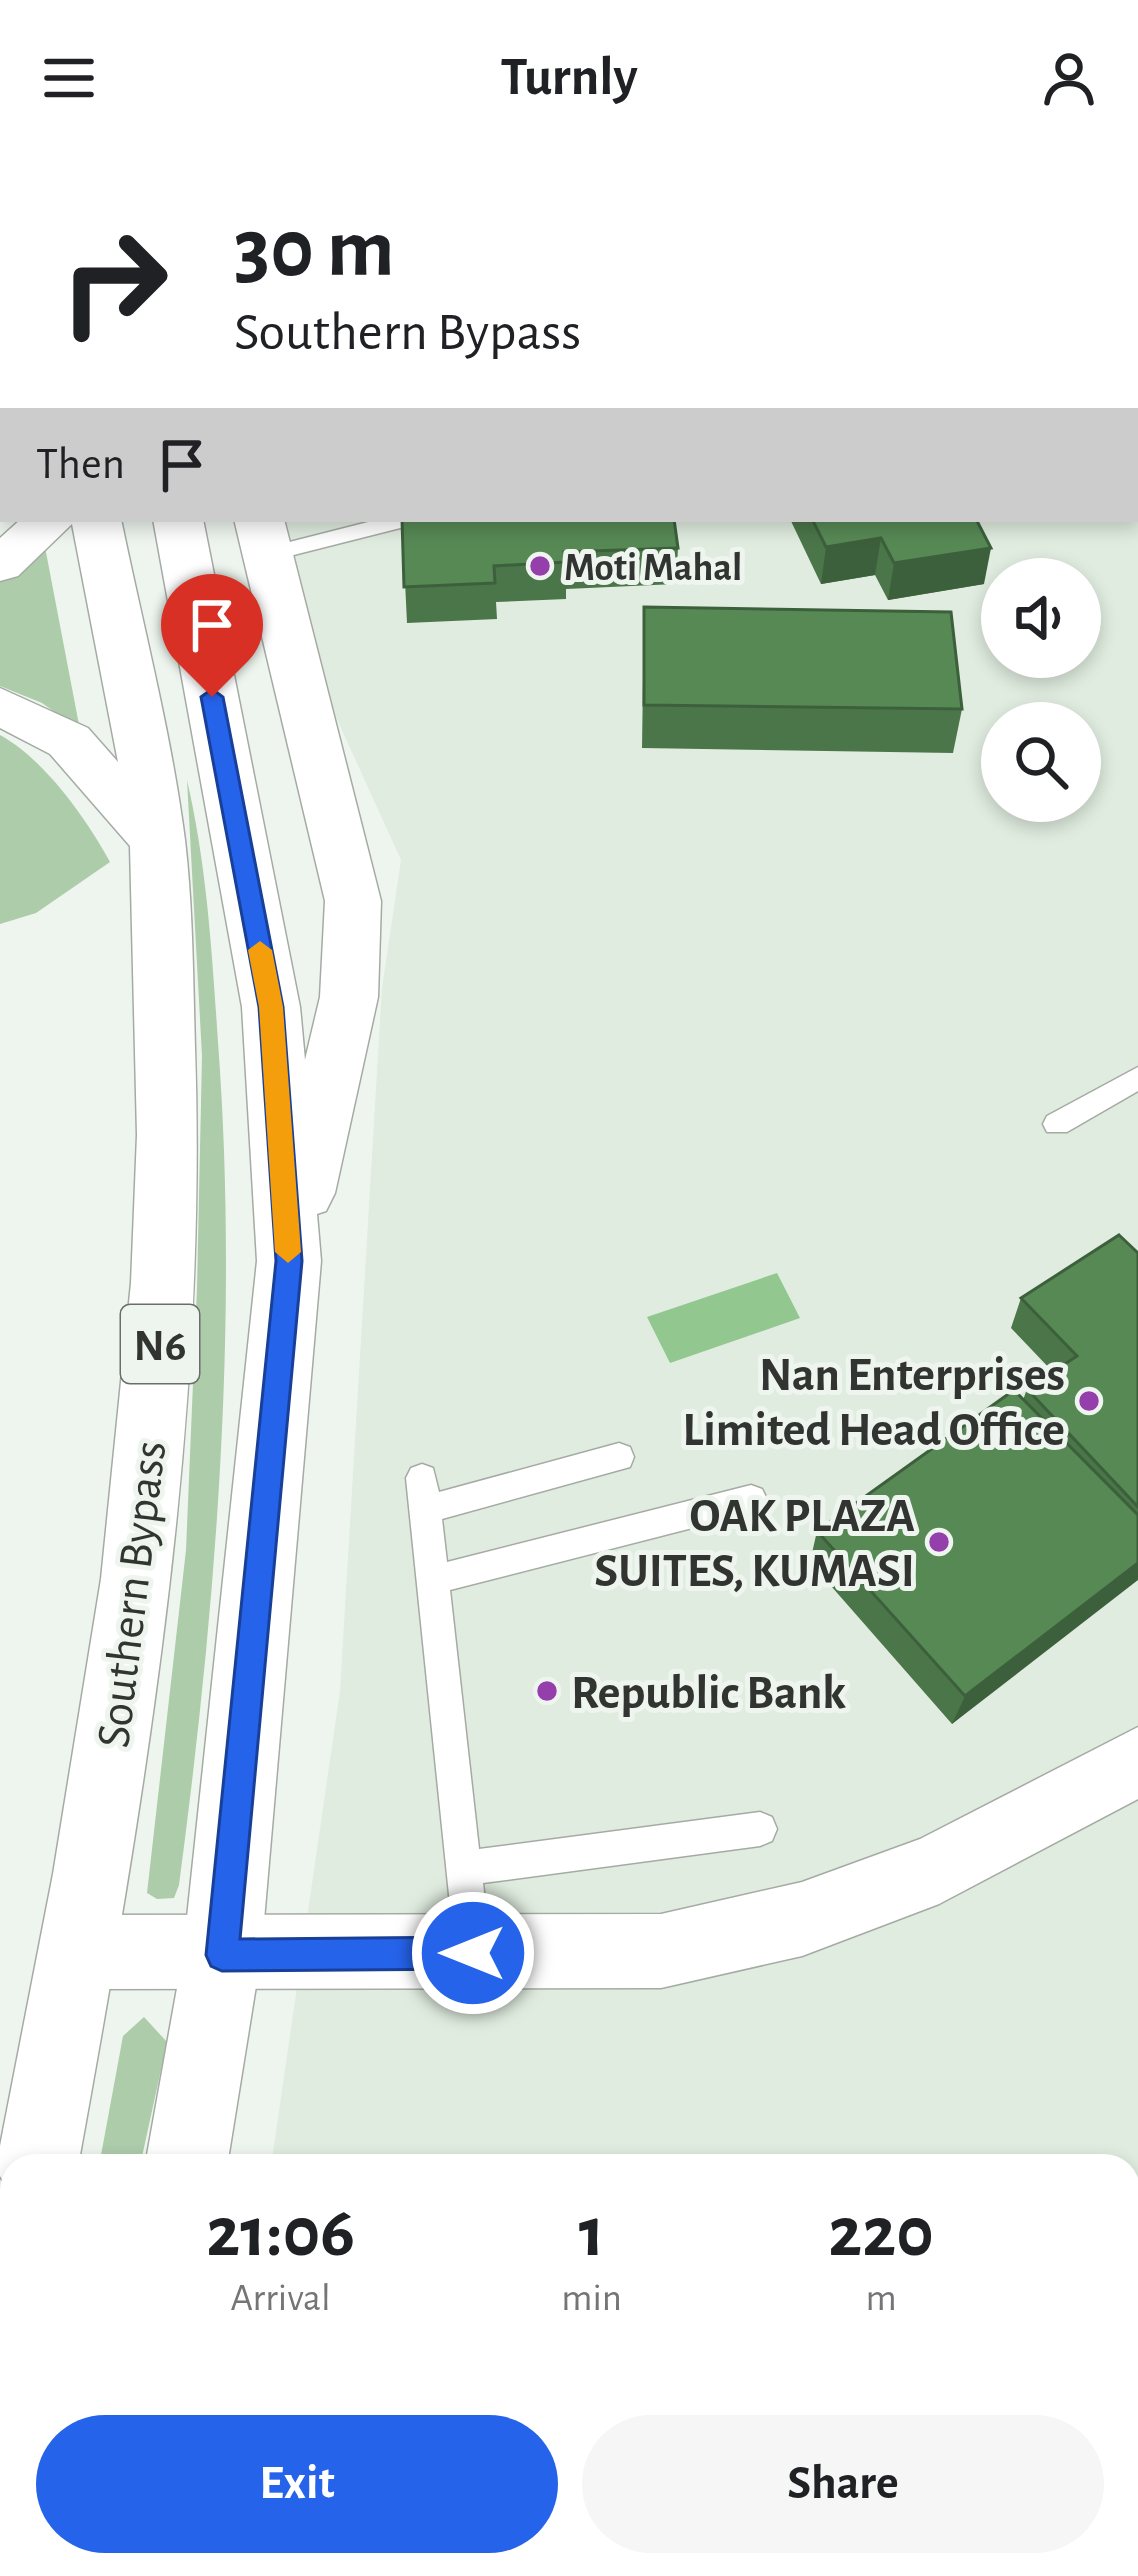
<!DOCTYPE html>
<html lang="en">
<head>
<meta charset="utf-8">
<style>
  body { margin:0; font-family:"Alegreya Sans",sans-serif; background:#f6f6f6; color:#202124; height:100vh; display:flex; flex-direction:column; font-size:45px; white-space:nowrap }
  * { box-sizing:border-box; margin:0 }
  p { font-size:39px; color:#757577 }
  .icon { flex:none; width:66px; height:66px; fill:none; stroke:currentColor; stroke-width:2; stroke-linecap:round; stroke-linejoin:round }
  .map { position:relative; flex:1; overflow:hidden }
  .side { position:absolute; left:0px; top:1998px; width:1140px; height:423px; display:flex; flex-direction:column; background:#fff; border-radius:36px 36px 0 0; box-shadow:0 6px 18px #0003 }
  .side>* { flex:none }
  .top-card { position:absolute; left:0px; top:0px; width:1140px; height:366px; box-shadow:0 6px 18px #0003; background:#fff; color:#202124; overflow:hidden }
  .tools { position:absolute; left:981px; top:402px; display:grid; gap:24px }
  .tools a { display:grid; place-items:center; width:120px; height:120px; border-radius:50%; background:#fff; box-shadow:0 6px 18px #0003; font-size:60px }
  .pin { position:absolute; display:grid; place-items:center; width:102px; height:102px; color:#fff; margin:-123px -51px; border-radius:50% 50% 50% 0; rotate:-45deg; box-shadow:0 0 12px #0007 }
  .pin .icon { rotate:45deg }
  .me { position:absolute; width:132px; margin:-66px; rotate:270deg; stroke-linejoin:round; filter:drop-shadow(0 0 9px #0008) }
  .turn { display:flex; align-items:center; gap:42px; height:252px; padding:0 36px; font-size:54px }
  .turn .icon { width:156px; height:156px; stroke-width:2.5 }
  .turn b { display:block; font-size:84px; line-height:102px }
  .then { display:flex; align-items:center; height:114px; padding:0 36px; background:#0003; gap:24px; font-size:45px }
  .eta { display:flex; justify-content:space-evenly; align-items:center; height:204px; text-align:center }
  .eta b { font-size:72px; font-weight:700; line-height:84px }
  .primary-button { display:flex; gap:24px; margin-top:auto; padding:24px 36px }
  .primary-button a { flex:1; height:138px; border-radius:72px; background:#2563eb; color:#fff; font-size:48px; font-weight:700; line-height:138px; text-align:center }
  .primary-button a+a { background:#f6f6f6; color:#202124 }
  header { display:flex; justify-content:space-between; align-items:center; height:156px; padding:0 36px; background:#fff; font-size:54px; font-weight:700 }
  .map>svg:first-child { display:block }
  .built { fill:#e0ecdf; fill-rule:evenodd }
  .green { fill:#adccaa }
  .water { fill:#92c78f }
  .lines { fill:none; stroke-linecap:round; stroke-linejoin:round }
  .lane-casing { stroke:#a5aba4; stroke-width:3 }
  .street-casing { stroke:#a5aba4; stroke-width:3 }
  .secondary-casing { stroke:#a5aba4; stroke-width:3 }
  .highway-casing { stroke:#a5aba4; stroke-width:3 }
  .lane { fill:#fff; fill-rule:evenodd }
  .street { fill:#fff; fill-rule:evenodd }
  .secondary { fill:#fff; fill-rule:evenodd }
  .highway { fill:#fff; fill-rule:evenodd }
  .wall { fill:#4b7649 }
  .shaded-wall { fill:#3d603c }
  .building { fill:#578955; stroke:#3d603c; stroke-width:3 }
  .route { fill:#2563eb; stroke:#184099; stroke-width:3 }
  .slow { fill:#f59e0b }
  .poi-dot { fill:#943fac; stroke:#eef5ee; stroke-width:4.5 }
  .labels { text-anchor:middle; stroke-width:10; stroke-linejoin:round; paint-order:stroke }
  .far-poi-label { font-size:39px; font-weight:bold; fill:#313431; stroke:#eef5ee; text-anchor:start }
  .shield { fill:#eef5ee; stroke:#6a6e6a; stroke-width:3 }
  .shield-label { font-size:45px; font-weight:bold; fill:#313431 }
  .poi-label { font-size:48px; font-weight:bold; fill:#313431; stroke:#eef5ee; text-anchor:end }
  .street-label { font-size:48px; fill:#313431; stroke:#eef5ee }
</style>
</head>
<body>
<header><svg class="icon" aria-label="menu" viewBox="0 0 24 24"><path d="M4 6h16M4 12h16M4 18h16"/></svg>Turnly<svg class="icon" aria-label="person" viewBox="0 0 24 24"><circle cx="12" cy="8" r="4"/><path d="M4 21q1-7 8-7t8 7"/></svg></header>
<div class="map">
<svg width="1138" height="2420" viewBox="0 0 1138 2420">
  <rect width="100%" height="100%" fill="#eef5ee"/>
  <path class="built" d="M723,0h415v2420h-962l2,-11h950v-399h-857l69,-475 42,-703 19,-128 -155,-341h891v-360h-425zM1002,423h78v78h-78zM1002,567h78v78h-78z"/>
  <g class="green">
    <polygon points="45,391 80,574 42,547 0,530 0,423"/>
    <path d="M0,579c45,25 85,82 110,127l-74,51 -36,11z"/>
    <path d="M187,624c20,87 25,173 31,262 21,282 -2,564 -39,843l-5,13 -17,1 -10,-6 39,-343 11,-262 5,-232z"/>
    <polygon points="144,1861 167,1886 140,2010 99,2010 123,1880"/>
  </g>
  <polygon class="water" points="777,1117 800,1162 670,1207 647,1161"/>
  <g class="lines">
    <g class="lane-casing">
      <g id="lane">
        <polygon points="380,363 419,363 416,368 266,406 255,399 258,394"/>
        <polygon points="1138,911 1138,935 1067,976 1047,976 1043,968 1047,960"/>
        <polygon points="619,1287 630,1291 634,1301 630,1311 442,1363 447,1406 751,1329 762,1333 767,1343 762,1353 751,1357 450,1434 479,1693 760,1656 772,1661 777,1673 772,1685 760,1690 483,1727 491,1797 485,1809 473,1815 461,1809 455,1797 406,1322 411,1312 422,1308 433,1312 439,1336"/>
      </g>
    </g>
    <g class="street-casing">
      <polygon id="street" points="1138,1571 1138,1643 939,1748 802,1800 661,1832 78,1833 52,1822 41,1796 52,1770 78,1759 661,1758 802,1726 920,1683"/>
    </g>
    <g class="secondary-casing">
      <g id="secondary">
        <polygon points="286,0 342,0 284,3"/>
        <polygon points="582,0 634,0 580,3"/>
        <polygon points="3,47 3,73 0,74 0,48"/>
        <polygon points="0,111 3,111 0,138"/>
      </g>
    </g>
    <g class="highway-casing">
      <g id="highway">
        <rect x="12" y="0" width="42" height="3"/>
        <polygon points="89,0 131,0 132,3 90,3"/>
        <path d="M21,363h100c22,107 50,213 64,321 8,68 8,139 10,208 13,377 -50,748 -117,1118h-66v31l-12,-21v-30l53,-272 48,-295 30,-296 6,-148 -7,-289 -80,-92 -50,-26v-40l88,40 30,34 -46,-238 -54,52 -18,5v-43z"/>
        <polygon points="153,363 203,363 300,851 305,904 320,841 325,745 234,363 284,363 381,745 378,841 335,1037 326,1055 317,1058 321,1105 261,1799 227,2010 145,2010 183,1799 257,1105 242,851"/>
        <polygon points="12,2100 12,2239 0,2244 0,2105"/>
        <polygon points="68,2409 158,2409 155,2420 65,2420"/>
      </g>
    </g>
    <use href="#lane" class="lane"/>
    <use href="#street" class="street"/>
    <use href="#secondary" class="secondary"/>
    <use href="#highway" class="highway"/>
  </g>
  <g class="wall">
    <polygon points="716,0 822,0 826,3 716,3"/>
    <polygon points="402,363 678,392 676,428 566,433 566,443 496,446 497,463 407,467"/>
    <polygon points="790,363 976,363 984,428 888,444 875,419 821,428"/>
    <polygon points="644,451 962,553 953,597 642,592"/>
    <polygon points="1138,1097 1138,1407 952,1568 810,1406 817,1375 1023,1244 1027,1233 1053,1216 1011,1172 1021,1142"/>
    <polygon points="903,2409 1128,2409 1137,2420 903,2420"/>
  </g>
  <g class="shaded-wall">
    <polygon points="881,382 875,419 821,428 826,391"/>
    <polygon points="991,392 984,428 888,444 894,407"/>
    <polygon points="1138,1407 1138,1424 952,1568 965,1540"/>
  </g>
  <g class="building">
    <polygon points="637,0 708,0 710,3 639,3"/>
    <polygon points="753,0 822,0 826,3 757,3"/>
    <polygon points="860,0 926,0 925,3 860,3"/>
    <polygon points="402,363 674,363 678,392 564,396 566,406 494,410 495,427 404,431"/>
    <polygon points="812,363 976,363 991,392 894,407 881,382 826,391"/>
    <polygon points="644,451 951,456 962,553 644,549"/>
    <polygon points="1119,1079 1138,1097 1138,1351 1027,1233 1077,1200 1021,1142"/>
    <polygon points="1014,1234 1138,1359 1138,1407 965,1540 817,1375"/>
    <polygon points="1128,2149 1135,2151 1137,2420 914,2420 914,2409 1128,2409"/>
  </g>
  <polygon class="route" points="212,533 223,541 283,851 302,1105 240,1783 473,1781 485,1786 489,1797 485,1808 473,1813 222,1815 211,1810 206,1799 276,1105 259,851 201,541"/>
  <polygon class="slow" points="260,785 272,794 283,851 301,1096 288,1107 275,1096 259,851 248,794"/>
  <g class="poi-dot">
    <circle cx="540" cy="410" r="12"/>
    <circle cx="1089" cy="1245" r="12"/>
    <circle cx="939" cy="1386" r="12"/>
    <circle cx="547" cy="1535" r="12"/>
  </g>
  <g class="labels">
    <g class="far-poi-label">
      <text x="564" y="424">Moti Mahal</text>
    </g>
    <rect class="shield" x="121" y="1149" width="78" height="78" rx="9"/>
    <g class="shield-label">
      <text x="160" y="1204">N6</text>
    </g>
    <g class="poi-label">
      <text x="1065" y="1234">Nan Enterprises<tspan x="1065" dy="55">Limited Head Office</tspan></text>
      <text x="915" y="1375">OAK PLAZA<tspan x="915" dy="55">SUITES, KUMASI</tspan></text>
      <text x="571" y="1552" text-anchor="start">Republic Bank</text>
    </g>
    <g class="street-label">
      <text transform="translate(130 1438) rotate(-83)" y="17">Southern Bypass</text>
    </g>
  </g>
</svg>
<div class="tools">
<a><svg class="icon" aria-label="sound" viewBox="0 0 24 24"><path d="M4 9h4l5-4v14l-5-4H4zM17 9q2 3 0 6"/></svg></a>
<a><svg class="icon" aria-label="search" viewBox="0 0 24 24"><circle cx="10" cy="10" r="6"/><path d="M15 15l6 6"/></svg></a>
</div>
<div class="pin" style="left:212px;top:541px;background:#d93025"><svg class="icon" aria-label="arrive" viewBox="0 0 24 24"><path d="M6 21V4h12l-3 4 3 4H6"/></svg></div>
<svg class="me" style="left:473px;top:1797px" viewBox="-20 -20 40 40"><circle r="17" fill="#2563eb" stroke="#fff" stroke-width="3"/><path d="M0-11L8 9 0 5-8 9z" fill="#fff"/></svg>
<div class="top-card">
<div class="turn"><svg class="icon" aria-label="right" viewBox="0 0 24 24"><path d="M7 20v-9h11M14 6l5 5-5 5"/></svg><div><b>30 m</b>Southern Bypass</div></div>
<div class="then">Then<svg class="icon" aria-label="arrive" viewBox="0 0 24 24"><path d="M6 21V4h12l-3 4 3 4H6"/></svg></div>
</div>
<section class="side">
<div class="eta">
<div><b>21:06</b><p>Arrival</p></div>
<div><b>1</b><p>min</p></div>
<div><b>220</b><p>m</p></div>
</div>
<div class="primary-button"><a>Exit</a><a>Share</a></div>
</section>
</div>
</body>
</html>
